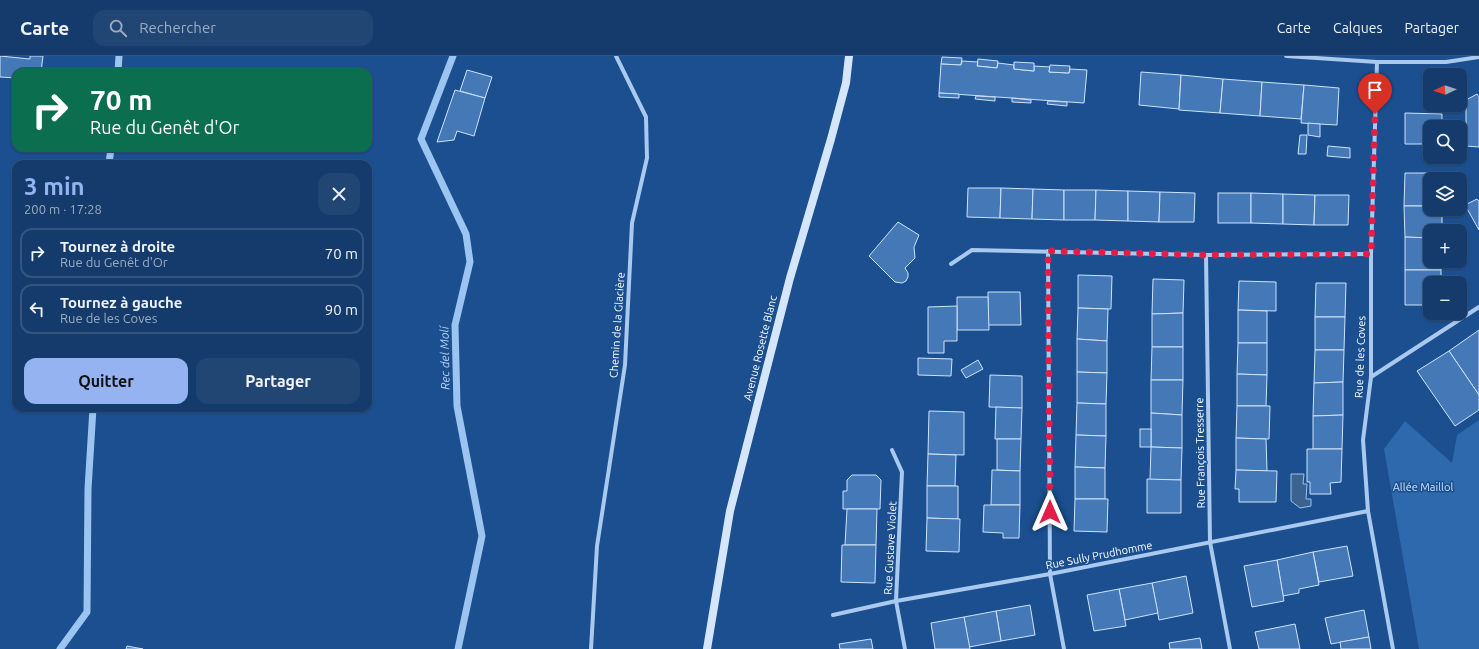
<!DOCTYPE html>
<html lang="fr">
<head>
<meta charset="utf-8">
<style>
  body { margin:0; font-family:Ubuntu,sans-serif; background:#214673; color:#f1f3f6; height:100vh; display:flex; flex-direction:column; font-size:15px; white-space:nowrap }
  * { box-sizing:border-box; margin:0 }
  p { font-size:13px; color:#9dadc1 }
  .icon { flex:none; width:22px; height:22px; fill:none; stroke:currentColor; stroke-width:2; stroke-linecap:round; stroke-linejoin:round }
  .map { position:relative; flex:1; overflow:hidden }
  .details { position:absolute; left:12px; top:104px; width:360px; height:252px; display:flex; flex-direction:column; background:#143b6b; border-radius:12px; box-shadow:0 1px 3px #0004,0 0 0 1px #33557e }
  .details>* { flex:none }
  .hud { position:absolute; left:12px; top:12px; width:360px; height:84px; border-radius:12px; box-shadow:0 1px 3px #0004,0 0 0 1px #33557e; background:#0b6e4f; color:#fff; overflow:hidden }
  .needle { width:26px; rotate:266deg }
  .tools { position:absolute; left:1423px; top:12px; display:grid; gap:8px }
  .tools a { display:grid; place-items:center; width:44px; height:44px; border-radius:8px; background:#143b6b; box-shadow:0 1px 3px #0004,0 0 0 1px #33557e; font-size:20px }
  .pin { position:absolute; display:grid; place-items:center; width:34px; height:34px; color:#fff; margin:-41px -17px; border-radius:50% 50% 50% 0; rotate:-45deg; box-shadow:0 0 4px #0007 }
  .pin .icon { rotate:45deg }
  .me { position:absolute; width:44px; margin:-22px; rotate:0deg; stroke-linejoin:round; filter:drop-shadow(0 0 3px #0008) }
  .turn { display:flex; align-items:center; gap:14px; height:84px; padding:0 12px; font-size:18px }
  .turn .icon { width:52px; height:52px; stroke-width:2.5 }
  .turn b { display:block; font-size:28px; line-height:34px }
  .round { display:grid; place-items:center; flex:none; width:42px; height:42px; border-radius:12px; background:#214673 }
  .head { display:flex; align-items:center; justify-content:space-between; height:68px; padding:0 12px }
  h1 { font-size:24px; font-weight:700; line-height:30px; color:#95b2f1 }
  .button { display:flex; gap:8px; margin-top:auto; padding:8px 12px }
  .button a { flex:1; height:46px; border-radius:12px; background:#95b2f1; color:#111; font-size:16px; font-weight:700; line-height:46px; text-align:center }
  .button a+a { background:#214673; color:#f1f3f6 }
  ul { padding:0; list-style:none }
  li { display:flex; align-items:center; gap:12px; height:50px; margin:0 8px 6px; padding:0 4px; border:2px solid #33557e; border-radius:12px }
  li div { flex:1 }
  li b { display:block; font-size:15px }
  li em { font-style:normal }
  header { display:flex; align-items:center; gap:24px; box-sizing:border-box; height:56px; padding:0 20px; background:#143b6b; border-bottom:1px solid #33557e }
  header strong { font-size:19px }
  nav { display:flex; gap:22px; margin-inline-start:auto; font-size:14px }
  .search { width:280px; height:36px; background:#214673; display:flex; align-items:center; gap:10px; box-sizing:border-box; padding:0 14px; border-radius:12px; color:#9dadc1; font-size:15px }
  .map>svg:first-child { display:block }
  .green { fill:#2e69ad }
  .water { fill:#3c6290; stroke:#9cc4f0 }
  .lines { fill:none; stroke-linecap:round; stroke-linejoin:round }
  .stream { stroke:#9cc4f0; stroke-width:7 }
  .building { fill:#4478b7; stroke:#cfe3fa }
  .minor { stroke:#a9c9ee; stroke-width:4 }
  .secondary { stroke:#d6e6fa; stroke-width:8 }
  .route { stroke:#e11d48; stroke-width:7; stroke-dasharray:0 12.6 }
  .labels { text-anchor:middle; stroke-width:3; stroke-linejoin:round; paint-order:stroke }
  .street-label { font-size:11px; fill:#fff; stroke:#1b4f8f }
  .park-label { font-size:11px; fill:#cfe3fa; stroke:#1b4f8f }
  .water-label { font-size:12px; font-style:italic; fill:#b5d3f5; stroke:#1b4f8f }
</style>
</head>
<body>
<header>
<strong>Carte</strong>
<div class="search"><svg class="icon" aria-label="search" viewBox="0 0 24 24"><circle cx="10" cy="10" r="6"/><path d="M15 15l6 6"/></svg>Rechercher</div>
<nav><a>Carte</a><a>Calques</a><a>Partager</a></nav>
</header>
<div class="map">
<svg width="1479" height="593" viewBox="0 0 1479 593">
  <rect width="100%" height="100%" fill="#1b4f8f"/>
  <polygon class="green" points="1479,364 1479,593 1419,593 1384,393 1405,365 1452,407 1457,379"/>
  <polygon class="water" points="1291,418 1304,418 1303,428 1307,428 1306,443 1311,443 1311,450 1300,452 1291,445"/>
  <g class="lines">
    <g class="stream">
      <polyline points="453,0 421,83 466,178 470,206 455,269 457,350 482,480 458,593"/>
      <polyline points="118,16 119,0"/>
      <polyline points="109,108 111,92"/>
      <polyline points="60,593 87,556 88,433 93,352"/>
    </g>
  </g>
  <g class="building">
    <polygon points="0,0 30,3 30,0 43,0 41,16 16,16 16,22 0,21"/>
    <polygon points="942,1 962,2 961,9 941,8"/>
    <polygon points="978,3 998,5 997,12 977,10"/>
    <polygon points="962,5 978,6 977,10 997,12 998,7 1014,9 1014,13 1034,15 1034,10 1050,11 1049,16 1069,17 1070,13 1087,14 1084,47 939,37 941,8 961,9"/>
    <polygon points="1014,6 1034,7 1034,15 1014,13"/>
    <polygon points="1050,9 1070,10 1069,17 1049,16"/>
    <polygon points="467,14 492,21 485,42 460,35"/>
    <polygon points="1141,16 1181,19 1179,53 1139,49"/>
    <polygon points="1181,19 1223,23 1220,57 1179,54"/>
    <polygon points="1223,23 1262,26 1260,60 1220,57"/>
    <polygon points="1262,26 1304,29 1301,63 1260,60"/>
    <polygon points="1304,29 1339,32 1337,69 1301,67"/>
    <polygon points="455,34 485,42 474,80 457,75 454,84 437,86"/>
    <polygon points="939,37 959,38 959,42 939,41"/>
    <polygon points="1477,38 1479,41 1479,91 1466,90 1466,44"/>
    <polygon points="976,40 995,41 995,45 975,43"/>
    <polygon points="1012,42 1031,44 1031,47 1012,46"/>
    <polygon points="1048,45 1067,46 1067,50 1047,48"/>
    <polygon points="1405,57 1442,58 1442,71 1430,71 1430,88 1405,88"/>
    <polygon points="1308,67 1320,68 1320,81 1308,79"/>
    <polygon points="1300,79 1307,79 1306,98 1298,98"/>
    <polygon points="1328,90 1350,92 1350,102 1327,100"/>
    <polygon points="1405,117 1443,117 1443,123 1430,123 1430,150 1404,150"/>
    <polygon points="968,132 1001,132 1000,162 967,161"/>
    <polygon points="1001,132 1033,133 1032,163 1000,162"/>
    <polygon points="1033,133 1064,134 1064,164 1032,163"/>
    <polygon points="1064,134 1096,134 1095,164 1064,164"/>
    <polygon points="1096,134 1128,135 1128,165 1095,164"/>
    <polygon points="1128,135 1160,136 1159,166 1128,165"/>
    <polygon points="1160,136 1195,137 1194,166 1159,166"/>
    <rect x="1218" y="137" width="33" height="30"/>
    <polygon points="1251,137 1283,138 1283,168 1251,167"/>
    <polygon points="1283,138 1315,139 1314,169 1283,168"/>
    <polygon points="1315,139 1349,139 1348,169 1314,169"/>
    <polygon points="1477,143 1479,146 1479,174 1465,149"/>
    <polygon points="1404,150 1430,150 1430,153 1442,153 1442,175 1430,175 1430,182 1405,181"/>
    <polygon points="898,166 919,179 914,191 915,202 905,212 908,217 908,221 906,225 902,227 895,226 869,200"/>
    <polygon points="1405,181 1430,182 1430,205 1441,205 1441,214 1405,214"/>
    <polygon points="1405,214 1441,214 1441,227 1430,227 1430,249 1405,249"/>
    <polygon points="1078,219 1112,220 1111,253 1078,252"/>
    <polygon points="1153,223 1184,224 1183,257 1152,258"/>
    <polygon points="1239,225 1276,226 1276,255 1238,254"/>
    <polygon points="1316,227 1346,227 1345,261 1315,261"/>
    <polygon points="988,236 1020,236 1021,269 988,269"/>
    <polygon points="957,241 988,241 989,274 957,274"/>
    <polygon points="957,250 957,285 944,285 944,297 928,297 928,251"/>
    <polygon points="1078,252 1108,253 1107,285 1077,283"/>
    <polygon points="1238,254 1267,255 1267,287 1238,287"/>
    <polygon points="1183,257 1183,291 1152,291 1152,258"/>
    <polygon points="1315,261 1345,261 1344,294 1315,294"/>
    <polygon points="1479,274 1479,339 1449,295"/>
    <polygon points="1077,283 1107,285 1107,317 1077,316"/>
    <polygon points="1238,287 1267,287 1267,319 1237,318"/>
    <polygon points="1152,291 1183,291 1183,324 1151,324"/>
    <polygon points="1315,294 1344,294 1343,326 1314,327"/>
    <polygon points="1449,295 1479,339 1479,354 1455,370 1417,315"/>
    <polygon points="918,302 952,303 951,320 918,319"/>
    <polygon points="978,304 983,313 966,322 961,314"/>
    <polygon points="1077,316 1107,317 1106,348 1077,347"/>
    <polygon points="1237,318 1267,319 1266,350 1237,350"/>
    <polygon points="990,319 1022,320 1022,352 989,351"/>
    <polygon points="1151,324 1183,324 1182,359 1151,357"/>
    <polygon points="1343,326 1343,359 1313,360 1314,327"/>
    <polygon points="1077,347 1106,348 1106,380 1076,379"/>
    <polygon points="1237,350 1270,350 1269,383 1236,382"/>
    <polygon points="996,351 1022,352 1021,383 995,383"/>
    <polygon points="929,355 964,356 964,399 928,398"/>
    <polygon points="1151,357 1182,359 1182,392 1151,391"/>
    <polygon points="1343,359 1342,393 1313,393 1313,360"/>
    <rect x="1140" y="373" width="11" height="18"/>
    <polygon points="1076,379 1106,380 1105,412 1075,411"/>
    <polygon points="1236,382 1266,383 1267,415 1236,414"/>
    <polygon points="997,383 1021,383 1020,415 997,414"/>
    <polygon points="1151,391 1182,392 1181,424 1150,424"/>
    <polygon points="1307,393 1342,393 1341,426 1330,427 1331,438 1310,438 1310,426 1307,426"/>
    <polygon points="928,398 956,399 955,430 927,430"/>
    <polygon points="1075,411 1105,412 1105,443 1075,443"/>
    <polygon points="992,414 1020,415 1020,449 991,449"/>
    <polygon points="1236,414 1277,415 1276,446 1239,446 1239,433 1235,433"/>
    <polygon points="852,419 876,419 881,424 880,453 843,453 843,435 847,435 847,424"/>
    <polygon points="1147,423 1181,424 1181,457 1147,457"/>
    <polygon points="927,430 958,430 958,463 927,462"/>
    <polygon points="1075,443 1108,443 1107,476 1074,475"/>
    <polygon points="984,449 1020,449 1019,482 1003,482 1003,477 983,476"/>
    <polygon points="847,453 877,453 876,489 845,489"/>
    <polygon points="927,462 960,463 959,496 926,495"/>
    <polygon points="842,489 876,489 875,527 841,526"/>
    <polygon points="1347,490 1353,520 1319,526 1313,496"/>
    <polygon points="1313,496 1319,529 1299,533 1299,537 1283,540 1277,504"/>
    <polygon points="1277,504 1284,545 1252,551 1244,510"/>
    <polygon points="1186,520 1193,557 1159,564 1152,527"/>
    <polygon points="1152,527 1158,557 1125,564 1119,533"/>
    <polygon points="1119,533 1126,570 1094,575 1087,539"/>
    <polygon points="1030,549 1035,579 1001,585 996,555"/>
    <polygon points="1364,554 1369,581 1331,588 1325,562"/>
    <polygon points="996,555 1001,585 969,591 964,561"/>
    <polygon points="964,561 970,593 935,593 931,567"/>
    <polygon points="1295,568 1300,593 1259,593 1255,576"/>
    <polygon points="1369,581 1371,593 1341,593 1340,586"/>
    <polygon points="1200,582 1202,593 1170,593 1169,587"/>
    <polygon points="871,583 873,593 840,593 839,588"/>
    <polygon points="127,590 143,593 126,593"/>
  </g>
  <g class="lines">
    <g class="minor">
      <polyline points="1286,0 1377,6 1446,6 1479,1"/>
      <polyline points="1377,6 1371,198 1371,321 1363,384 1368,455 1393,593"/>
      <polyline points="1048,195 1050,518 1064,593"/>
      <polyline points="1206,199 1210,486 1230,593"/>
      <polyline points="951,208 972,194 1206,199 1371,198"/>
      <polyline points="1371,321 1479,251"/>
      <polyline points="892,394 902,416 896,545 905,593"/>
      <polyline points="833,559 896,545 1050,518 1368,455"/>
      <polyline points="591,593 597,490 625,309 632,167 647,102 646,61 616,0"/>
    </g>
    <polyline class="secondary" points="707,593 730,455 790,222 831,83 846,27 849,0"/>
  </g>
  <g class="lines">
    <polyline class="route" points="1050,456 1048,195 1206,199 1371,198 1375,58"/>
  </g>
  <g class="labels">
    <g class="street-label">
      <text transform="translate(617 269) rotate(-86)" y="4">Chemin de la Glacière</text>
      <text transform="translate(760 292) rotate(-76)" y="4">Avenue Rosette Blanc</text>
      <text transform="translate(1360 301) rotate(-88)" y="4">Rue de les Coves</text>
      <text transform="translate(1200 397) rotate(-91)" y="4">Rue François Tresserre</text>
      <text transform="translate(890 492) rotate(-87)" y="4">Rue Gustave Violet</text>
      <text transform="translate(1099 499) rotate(-11)" y="4">Rue Sully Prudhomme</text>
    </g>
    <g class="park-label">
      <text x="1423" y="435">Allée Maillol</text>
    </g>
    <g class="water-label">
      <text transform="translate(445 302) rotate(-91)" y="4">Rec del Molí</text>
    </g>
  </g>
</svg>
<div class="tools">
<a><svg class="needle" viewBox="-14 -14 28 28"><path d="M0-13l5 13h-10z" fill="#e53935"/><path d="M0 13l5-13h-10z" fill="#9dadc1"/></svg></a>
<a><svg class="icon" aria-label="search" viewBox="0 0 24 24"><circle cx="10" cy="10" r="6"/><path d="M15 15l6 6"/></svg></a>
<a><svg class="icon" aria-label="layers" viewBox="0 0 24 24"><path d="M12 4l9 5-9 5-9-5zM3 14l9 5 9-5"/></svg></a>
<a>+</a>
<a>−</a>
</div>
<div class="pin" style="left:1375px;top:58px;background:#d93025"><svg class="icon" aria-label="arrive" viewBox="0 0 24 24"><path d="M6 21V4h12l-3 4 3 4H6"/></svg></div>
<svg class="me" style="left:1050px;top:456px" viewBox="-20 -20 40 40"><path d="M0-17L14 15 0 8-14 15z" fill="#e11d48" stroke="#fff" stroke-width="4"/></svg>
<div class="hud">
<div class="turn"><svg class="icon" aria-label="right" viewBox="0 0 24 24"><path d="M7 20v-9h11M14 6l5 5-5 5"/></svg><div><b>70 m</b>Rue du Genêt d'Or</div></div>
</div>
<section class="details">
<div class="head"><div><h1>3 min</h1><p>200 m · 17:28</p></div><a class="round"><svg class="icon" aria-label="close" viewBox="0 0 24 24"><path d="M6 6l12 12M18 6L6 18"/></svg></a></div>
<ul>
<li><svg class="icon" aria-label="right" viewBox="0 0 24 24"><path d="M7 20v-9h11M14 6l5 5-5 5"/></svg><div><b>Tournez à droite</b><p>Rue du Genêt d'Or</p></div><em>70 m</em></li>
<li><svg class="icon" aria-label="left" viewBox="0 0 24 24"><path d="M17 20v-9H6M10 6l-5 5 5 5"/></svg><div><b>Tournez à gauche</b><p>Rue de les Coves</p></div><em>90 m</em></li>
</ul>
<div class="button"><a>Quitter</a><a>Partager</a></div>
</section>
</div>
</body>
</html>
